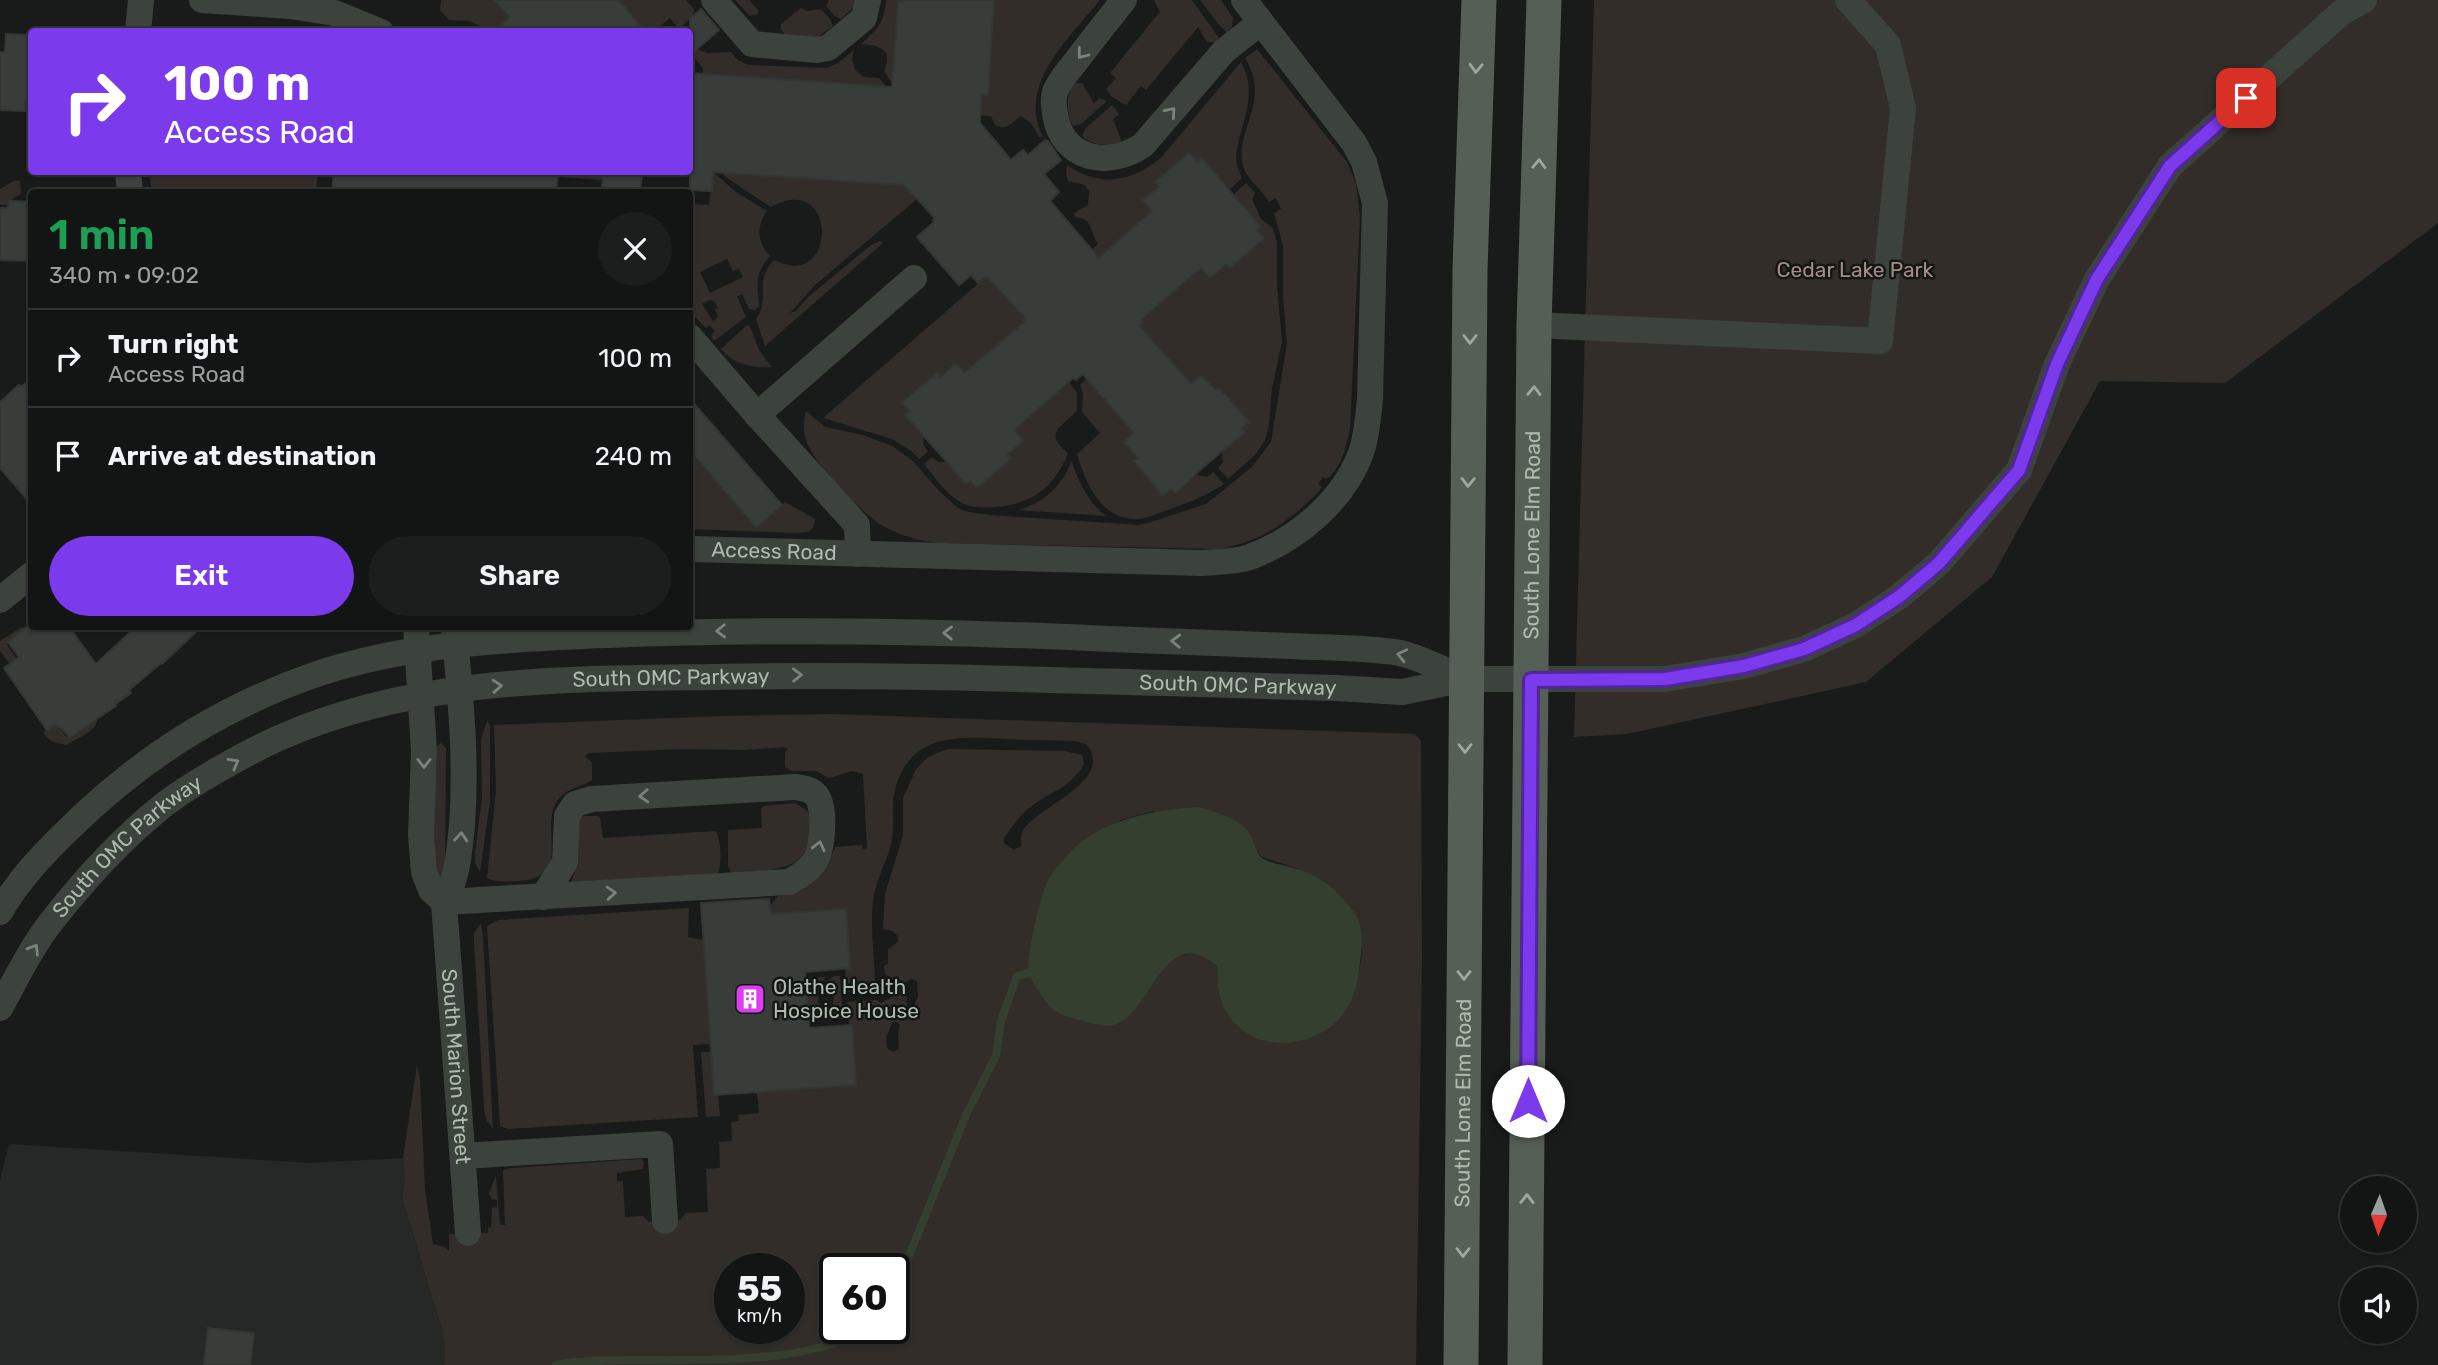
<!DOCTYPE html>
<html lang="en">
<head>
<meta charset="utf-8">
<style>
  body { margin:0; font-family:Rubik,sans-serif; background:#1c1d1d; color:#f1f3f6; height:100vh; display:flex; flex-direction:column; font-size:26px; white-space:nowrap }
  * { box-sizing:border-box; margin:0 }
  p { font-size:23px; color:#9d9ea0 }
  .icon { flex:none; width:38px; height:38px; fill:none; stroke:currentColor; stroke-width:2; stroke-linecap:round; stroke-linejoin:round }
  .map { position:relative; flex:1; overflow:hidden }
  .drawer { position:absolute; left:28px; top:189px; width:665px; height:441px; display:flex; flex-direction:column; background:#131414; border-radius:7px; box-shadow:0 2px 5px #0004,0 0 0 2px #323334 }
  .drawer>* { flex:none }
  .banner { position:absolute; left:28px; top:28px; width:665px; height:147px; border-radius:7px; box-shadow:0 2px 5px #0004,0 0 0 2px #323334; background:#7c3aed; color:#fff; overflow:hidden }
  .needle { width:46px; rotate:182deg }
  .controls { position:absolute; left:2340px; top:1176px; display:grid; gap:14px }
  .controls a { display:grid; place-items:center; width:77px; height:77px; border-radius:50%; background:#131414; box-shadow:0 2px 5px #0004,0 0 0 2px #323334; font-size:35px }
  .speed { position:absolute; left:714px; top:1253px; display:flex; gap:14px; font-size:35px; font-weight:700; text-align:center }
  .speed>* { display:grid; place-content:center; width:91px; height:91px; border-radius:50%; background:#131414; box-shadow:0 2px 5px #0004,0 0 0 2px #323334; line-height:1 }
  .speed small { font-size:18px; font-weight:400 }
  .speed .limit { border:4px solid #111; border-radius:10px; background:#fff; color:#111 }
  .pin { position:absolute; display:grid; place-items:center; width:60px; height:60px; color:#fff; margin:-30px; border-radius:14px; box-shadow:0 4px 10px #0006 }
  .me { position:absolute; width:77px; margin:-38px; rotate:0deg; stroke-linejoin:round; filter:drop-shadow(0 0 5px #0008) }
  .turn { display:flex; align-items:center; gap:24px; height:147px; padding:0 21px; font-size:32px }
  .turn .icon { width:91px; height:91px; stroke-width:2.5 }
  .turn b { display:block; font-size:49px; line-height:60px }
  .round { display:grid; place-items:center; flex:none; width:74px; height:74px; border-radius:37px; background:#1c1d1d }
  .summary { display:flex; align-items:center; justify-content:space-between; height:119px; padding:0 21px }
  h1 { font-size:42px; font-weight:600; line-height:52px; color:#1e9e55 }
  .primary-button { display:flex; gap:14px; margin-top:auto; padding:14px 21px }
  .primary-button a { flex:1; height:80px; border-radius:42px; background:#7c3aed; color:#fff; font-size:28px; font-weight:600; line-height:80px; text-align:center }
  .primary-button a+a { background:#1c1d1d; color:#f1f3f6 }
  ul { padding:0; list-style:none }
  li { display:flex; align-items:center; gap:21px; height:98px; padding:0 21px; border-top:2px solid #323334 }
  li div { flex:1 }
  li b { display:block; font-size:26px }
  li em { font-style:normal }
  .map>svg:first-child { display:block }
  .built { fill:#252826 }
  .green { fill:#332d29; fill-rule:evenodd }
  .water { fill:#343f2f }
  .lines { fill:none; stroke-linecap:round; stroke-linejoin:round }
  .stream { stroke:#343f2f; stroke-width:8 }
  .building { fill:#393d3a; stroke:#333734; stroke-width:2 }
  .minor { stroke:#3c423c; stroke-width:26 }
  .major { stroke:#565f56; stroke-width:35 }
  .oneway { stroke:#7a857a }
  .oneway2 { stroke:#9ca99b }
  .route-casing { stroke:#51269a; stroke-width:18 }
  .route { stroke:#7c3aed; stroke-width:12 }
  .labels { text-anchor:middle; stroke-width:5; stroke-linejoin:round; paint-order:stroke }
  .park-label { font-size:21px; fill:#a58d83; stroke:#141615 }
  .street-label { font-size:21px; fill:#adbbac; stroke:#141615 }
  .poi-label { font-size:21px; fill:#adbbac; stroke:#141615; text-anchor:start }
</style>
</head>
<body>
<div class="map">
<svg width="2438" height="1365" viewBox="0 0 2438 1365">
  <rect width="100%" height="100%" fill="#191b1a"/>
  <polygon class="built" points="9,1144 310,1163 403,1158 405,1179 402,1197 441,1327 445,1349 444,1365 0,1365 0,1180"/>
  <g class="green">
    <polygon points="441,0 503,0 503,10 510,17 516,31 490,31 470,21 449,20 440,10"/>
    <polygon points="618,0 686,0 694,9 693,16 679,29 670,18 654,31 635,31 627,23 633,17"/>
    <polygon points="735,0 749,0 758,10 758,14 750,16"/>
    <polygon points="829,0 855,0 853,8 841,19 835,16 826,6"/>
    <path d="M886,0h17v2l-5,1 -2,25 6,1 -1,17h-7l-1,25 6,1v4l-8,6 -7,-11c11,-23 -8,-26 -23,-27 17,-16 23,-20 25,-44z"/>
    <path d="M995,0h105c-30,38 -84,84 -57,137h-4l-8,-14 -10,-7c-9,5 -12,16 -26,9l-4,-9 -17,-1 7,-20 7,-1 5,-67 -6,-20h7z"/>
    <polygon points="1154,0 1192,0 1219,38 1214,42 1207,42 1198,27 1146,90 1141,86 1126,105 1112,97 1106,89 1116,78 1110,73 1160,12"/>
    <polygon points="1200,0 1221,0 1233,18 1232,27 1227,32 1220,26"/>
    <polygon points="1594,0 2438,0 2438,223 2225,383 2100,381 1992,577 1866,682 1627,734 1574,737"/>
    <polygon points="801,8 807,11 821,9 830,19 833,26 818,37 787,36 781,30 781,24"/>
    <polygon points="697,49 707,53 731,52 738,60 748,65 827,68 838,63 854,50 852,59 855,70 864,77 879,78 886,86 877,93 703,83 703,68 691,54"/>
    <path d="M1257,49l90,113 9,22 4,33 -10,212c-4,17 -8,38 -23,50l-4,-2 -5,7 4,3 -3,4c-29,30 -59,52 -102,58l-278,-6c-19,-2 -39,-7 -56,-17 -23,-14 -71,-63 -78,-89 -2,-8 -1,-18 1,-26l19,16 38,8 29,11 21,15 26,30 19,17 10,4 22,3 149,10 9,-2 58,-19 46,-37 19,-25 16,-99 -4,-47v-51l-9,-32 7,-4 -5,-11 -7,4c-7,-12 -23,-24 -26,-36 -9,-36 29,-64 2,-108z"/>
    <path d="M1241,62c18,33 0,59 -5,93l1,11 5,12 -12,11 -29,-31 -4,3 -8,-8 -30,34 -16,13 9,11 -56,50 -8,-8 10,-9c-9,-13 -4,-25 -23,-27l-1,-4 14,-8 1,-14 -4,-6 -17,-4 -2,-7 1,-9c33,23 64,17 94,-7z"/>
    <path d="M1076,83h6l12,21 5,-6 8,3 -26,23 -8,2c-6,-13 -9,-32 3,-43z"/>
    <path d="M1112,105l7,9 -6,5 8,20 -1,6c-15,0 -27,1 -38,-9l3,-7z"/>
    <path d="M719,170l9,3 157,11 12,-6 21,20 -104,88 -24,27 6,-2 11,-13 64,-53 9,-4 3,2 -118,103 -9,-27c16,-23 -4,-35 18,-59 64,33 65,-91 -3,-53l-44,-29z"/>
    <polygon points="149,172 318,172 316,192 152,192"/>
    <polygon points="558,172 603,172 603,180 558,177"/>
    <path d="M713,172l23,20 31,19c-11,15 -10,32 3,45 -17,20 -12,27 -11,50l-4,4 -6,-1 -7,-15 -5,2 9,21 -32,24 -3,-6 4,-4 -6,-6 -3,3 -16,-16v-108l19,1zM727,259l6,12 6,-2 4,8 -33,16 -10,-21zM710,300l4,1 4,7 -3,2 3,7 -5,4 -11,-17z"/>
    <polygon points="14,181 20,181 21,194 9,201 9,205 0,205 0,189"/>
    <polygon points="1246,183 1255,193 1252,199 1261,219 1273,228 1277,242 1277,285 1282,342 1272,388 1269,425 1265,440 1256,454 1228,479 1218,468 1223,462 1222,452 1244,433 1241,428 1248,422 1219,388 1216,390 1201,376 1191,384 1139,326 1143,322 1137,315 1145,316 1178,288 1184,275 1188,279 1201,268 1210,277 1226,264 1230,268 1263,239 1256,230 1260,226 1234,194"/>
    <polygon points="987,276 1009,300 1021,290 1036,308 1023,320 1028,327 1021,325 965,374 955,364 940,377 936,374 903,403 910,411 905,415 924,436 923,444 928,452 919,459 910,450 892,439 823,418"/>
    <path d="M747,325l3,1 9,24 13,17c-20,1 -37,-2 -51,-18z"/>
    <path d="M1087,378l47,55 -10,9 14,16 -4,4 29,33 8,-6 5,4 20,-18 11,2 6,-5 11,12c-18,12 -34,18 -54,25 -10,3 -21,9 -31,10 -38,2 -53,-35 -62,-65l23,-21 -18,-21 1,-18 -3,-9z"/>
    <path d="M1069,382l8,11v17c-12,16 -36,22 -9,43 -13,34 -37,52 -74,54 -11,1 -22,1 -32,-4 -16,-8 -27,-26 -38,-39l8,-7 6,5h9l19,21 4,-3 7,8 33,-29 -3,-5 16,-13 -9,-11 14,-12 -4,-4 14,-5z"/>
    <polygon points="690,450 756,527 785,502 815,519 813,528 808,532 797,533 690,529"/>
    <path d="M1071,461c8,20 16,41 35,55l-88,-6c24,-6 46,-25 53,-49z"/>
    <polygon points="22,627 24,629 8,642 7,645 17,659 10,664 0,651 0,641"/>
    <path d="M832,714l583,20 6,7 1,217 -6,407h-972l1,-16 -4,-22 -39,-130 3,-18 -2,-21 14,-93 3,14 5,111 8,54 11,3 5,4v-17l39,-1v-5l3,-1 1,-19 5,-1v-7l-5,-1 -3,-6 7,-17 4,49h5l-2,-55 8,-2 130,-9 3,3 -1,7 -26,4v8h6l2,36 18,-1 6,6 31,-2 6,-7 22,-1 -2,-43 14,-1 -1,-26 13,-1 -1,-19 8,-1 -1,-6 21,-2 -2,-21 99,-7 -4,-59 -3,-1 -2,-23 30,-2 4,3 13,-7v-16l-9,-6 -1,-8 4,-2v-15l10,-7v-5l-5,-6 -10,-2 2,-35 18,-59v-37l13,-29 12,-12 20,-8 116,2 18,4 2,9c-13,23 -32,27 -51,41 -11,7 -21,22 -29,33v5l10,7 7,-4c1,-5 -1,-11 2,-16 14,-23 94,-50 63,-86l-11,-3c-23,-1 -46,-1 -69,-2 -44,-2 -90,-7 -109,43 -7,19 -2,38 -5,58 -3,17 -13,33 -17,50 -7,31 0,64 0,96l-3,4 -25,2 -2,-23 5,-1 -4,-59 -76,5v-8l8,-10 9,-1 40,-29 8,-19 27,-2 1,4 4,-1 -4,-74 -11,-3 -23,7 -13,-7h-24l-7,-4v-15l3,-3 -2,-2 -41,3 -62,-1 -94,4 -4,3 7,7v17c-12,8 -28,8 -36,23 -16,30 17,74 -37,78 -11,0 -22,2 -32,-3l9,-87 -2,-66 228,-9zM1153,811l98,25 3,11 8,10 37,12 63,80c-4,43 -9,63 -47,86l-89,-25 -7,-17 -2,-27 -10,-9 -13,-4 -16,3 -11,9 -37,49 -39,9 -35,-11 29,-173 36,-19zM911,979l6,2 1,16 -7,16 -3,-2 -3,-25 1,-4zM896,1022l4,2 -2,8 1,17 -6,3 -6,-4 -1,-10 6,-15zM730,1269h59v59h-59zM835,1269h59v59h-59z"/>
    <path d="M98,717c-1,15 -21,21 -32,28l-15,-4 -8,-8 13,-9 10,13z"/>
    <polygon points="487,721 490,725 490,801 480,872 475,863 475,852 482,797 481,739"/>
    <path d="M441,743l5,5 -1,126 -3,3h-3c-11,-39 -2,-90 -2,-131z"/>
    <path d="M795,803l13,8c16,60 -34,60 -77,62l-3,-7v-36l34,-2 -1,-19 3,-3z"/>
    <path d="M584,816h13l3,2 3,20 113,-7c5,12 6,30 2,43l-147,8 7,-18 1,-45z"/>
    <polygon points="689,908 688,937 703,940 710,1044 693,1045 698,1117 508,1129 500,1126 487,926 498,920"/>
    <polygon points="481,923 483,938 493,1129 486,1119 484,1108 474,941 474,933"/>
    <polygon points="834,976 840,976 843,1019 825,1020 831,1009 834,997 831,992 824,990 826,982"/>
    <path d="M826,977c-6,8 -11,17 -7,27l6,3 -2,8 -5,5 -9,1 -3,-43z"/>
    <polygon points="701,1052 711,1052 714,1094 718,1095 720,1116 706,1117"/>
  </g>
  <path class="water" d="M1199,807c18,6 40,11 51,27 5,8 5,17 12,24 6,4 14,5 20,7 21,5 42,12 56,29 6,6 17,17 20,25 5,12 4,30 2,43 -1,22 -8,46 -26,62 -40,33 -102,23 -115,-31 -2,-9 -1,-18 -2,-27 -54,-46 -64,49 -104,59 -9,2 -23,-2 -31,-4 -8,-3 -19,-5 -26,-9 -8,-5 -25,-30 -27,-39 -4,-14 12,-79 19,-93 5,-10 30,-37 40,-43 35,-22 71,-27 111,-30z"/>
  <g class="lines">
    <g class="stream">
      <polyline points="894,1293 966,1115 996,1056 1001,1021 1017,976 1029,973"/>
      <path d="M556,1365c22,-5 47,-4 70,-5 71,0 184,5 242,-32"/>
    </g>
  </g>
  <g class="building">
    <polygon points="494,0 618,0 646,32 495,32 510,17"/>
    <polygon points="903,0 994,0 988,95 981,95 980,123 1011,160 1023,150 1028,155 1045,140 1048,141 1061,160 1044,174 1059,192 1050,201 1099,258 1152,211 1143,200 1159,187 1155,182 1189,153 1197,161 1201,157 1261,227 1256,230 1264,238 1230,268 1226,264 1210,278 1201,268 1141,319 1143,322 1139,326 1191,384 1201,376 1216,390 1219,388 1249,422 1241,428 1245,432 1201,469 1176,493 1171,489 1163,496 1134,461 1138,458 1124,442 1134,433 1083,374 1076,380 1073,378 1014,430 1023,441 1007,454 1011,458 977,488 970,480 966,484 947,462 905,415 910,411 902,403 937,373 940,377 956,364 964,373 1025,322 1023,320 1025,318 987,276 978,283 971,275 959,285 917,237 934,222 933,220 935,218 904,185 713,172 712,191 690,190 690,73 892,87 898,2 903,2"/>
    <polygon points="701,9 719,30 690,55 690,19"/>
    <polygon points="6,34 32,35 32,102 25,101 25,111 0,110 0,52 5,52"/>
    <polygon points="334,172 558,172 556,192 332,192"/>
    <polygon points="603,172 642,172 640,192 602,192"/>
    <polygon points="9,201 32,202 32,261 0,260 0,208 8,208"/>
    <polygon points="32,378 32,505 0,468 0,402 19,385 21,387"/>
    <polygon points="690,399 782,505 756,527 690,450"/>
    <polygon points="28,626 68,626 96,664 137,626 202,626 162,664 161,663 129,690 131,693 114,705 116,706 70,737 56,724 47,730 4,668 19,657 8,642"/>
    <polygon points="769,899 771,914 846,909 850,968 805,972 809,1028 852,1025 856,1085 714,1095 701,903"/>
    <polygon points="208,1328 254,1333 250,1365 204,1365"/>
  </g>
  <g class="lines">
    <g class="minor">
      <polyline points="202,0 290,6 335,13 381,32"/>
      <polyline points="714,0 752,44 817,50 828,48 864,18 868,0"/>
      <path d="M1124,0c-16,20 -32,40 -47,60 -8,10 -18,21 -22,32 -2,6 -1,16 0,22 7,46 53,55 88,31l81,-94 37,-29"/>
      <polyline points="138,32 141,0"/>
      <polyline points="128,172 130,192"/>
      <polyline points="1534,325 1880,341 1903,108 1888,45 1848,0"/>
      <polyline points="690,337 757,415"/>
      <path id="s1" d="M690,549l512,14c16,-1 33,-1 48,-6 48,-18 93,-56 111,-104 6,-17 7,-36 9,-54l5,-196 -11,-41 -10,-19 -110,-143"/>
      <polyline points="858,554 857,525 757,415 914,278"/>
      <polyline points="0,600 32,574"/>
      <polyline points="416,626 424,751 421,835 424,872 431,890 444,902"/>
      <path id="s2" d="M454,626c6,67 13,132 8,199 -3,28 -4,52 -18,77l24,331"/>
      <path d="M444,902l345,-20c10,-6 20,-11 26,-21 8,-13 11,-54 1,-66 -5,-6 -13,-7 -21,-8l-203,12 -17,5 -8,12 -2,46 -22,35"/>
      <path d="M0,912c18,-32 43,-58 70,-84 69,-68 152,-121 244,-153 93,-32 196,-36 294,-40 168,-7 335,-4 502,4 60,2 120,5 181,7 35,2 74,1 109,7 22,5 45,18 66,26"/>
      <path id="s3" d="M0,1008c15,-27 29,-57 48,-82 34,-44 74,-88 117,-122 29,-22 81,-51 114,-66 136,-61 289,-59 434,-61 208,-4 416,6 624,11l65,4 64,-13h199l79,-13 60,-17 52,-24 44,-29 39,-33 80,-93 38,-106 40,-85 73,-113 172,-154 22,-12"/>
      <polyline points="463,1156 660,1144 665,1221"/>
    </g>
    <g class="major">
      <path id="s4" d="M1461,1365l9,-1095 9,-270"/>
      <path id="s5" d="M1525,1365l9,-1040 10,-325"/>
    </g>
  </g>
  <defs><path id="oneway-chevron" d="M-2-3.5L2.5 0L-2 3.5" fill="none" stroke-width="1.6" stroke-linecap="round" stroke-linejoin="round" transform="scale(1.75)"/></defs>
  <g class="oneway">
    <use href="#oneway-chevron" transform="translate(1082 54) rotate(128)"/>
    <use href="#oneway-chevron" transform="translate(1171 112) rotate(-49)"/>
    <use href="#oneway-chevron" transform="translate(721 631) rotate(178)"/>
    <use href="#oneway-chevron" transform="translate(948 633) rotate(-179)"/>
    <use href="#oneway-chevron" transform="translate(1176 641) rotate(-178)"/>
    <use href="#oneway-chevron" transform="translate(1402 655) rotate(-167)"/>
    <use href="#oneway-chevron" transform="translate(797 675) rotate(-1)"/>
    <use href="#oneway-chevron" transform="translate(497 686) rotate(-4)"/>
    <use href="#oneway-chevron" transform="translate(234 763) rotate(-29)"/>
    <use href="#oneway-chevron" transform="translate(424 763) rotate(90)"/>
    <use href="#oneway-chevron" transform="translate(644 796) rotate(177)"/>
    <use href="#oneway-chevron" transform="translate(461 837) rotate(-86)"/>
    <use href="#oneway-chevron" transform="translate(819 846) rotate(-76)"/>
    <use href="#oneway-chevron" transform="translate(611 893) rotate(-4)"/>
    <use href="#oneway-chevron" transform="translate(34 949) rotate(-59)"/>
  </g>
  <g class="oneway2">
    <use href="#oneway-chevron" transform="translate(1476 68) rotate(92)"/>
    <use href="#oneway-chevron" transform="translate(1539 164) rotate(-88)"/>
    <use href="#oneway-chevron" transform="translate(1470 339) rotate(90)"/>
    <use href="#oneway-chevron" transform="translate(1534 391) rotate(-89)"/>
    <use href="#oneway-chevron" transform="translate(1468 482) rotate(91)"/>
    <use href="#oneway-chevron" transform="translate(1465 748) rotate(90)"/>
    <use href="#oneway-chevron" transform="translate(1464 975) rotate(90)"/>
    <use href="#oneway-chevron" transform="translate(1527 1199) rotate(-89)"/>
    <use href="#oneway-chevron" transform="translate(1463 1252) rotate(90)"/>
  </g>
  <g class="lines">
    <g class="route-casing">
      <polyline id="route" points="1528,1101 1531,680 1665,679 1744,666 1804,649 1856,625 1900,596 1939,563 2019,470 2057,364 2097,279 2170,166 2246,98"/>
    </g>
    <use href="#route" class="route"/>
  </g>
  <defs>
    <g id="building-square" transform="scale(1.575)"><rect x="-9" y="-9" width="18" height="18" rx="4" fill="#de3cf0" stroke="#141615"/><path d="M-4-6H4V6H1V3H-1V6H-4ZM-2.5-4.3h1.7v1.8h-1.7ZM.8-4.3h1.7v1.8H.8ZM-2.5-1h1.7V.8h-1.7ZM.8-1h1.7V.8H.8Z" fill="#fff"/></g>
  </defs>
  <g fill-rule="evenodd">
    <use href="#building-square" x="750" y="999"/>
  </g>
  <g class="labels">
    <g class="park-label">
      <text x="1855" y="277">Cedar Lake Park</text>
    </g>
    <g class="street-label">
      <text dy="7" stroke="none"><textPath href="#s5" startOffset="830">South Lone Elm Road</textPath></text>
      <text dy="7" stroke="none"><textPath href="#s1" startOffset="84">Access Road</textPath></text>
      <text dy="7" stroke="none"><textPath href="#s3" startOffset="796">South OMC Parkway</textPath></text>
      <text dy="7" stroke="none"><textPath href="#s3" startOffset="1363">South OMC Parkway</textPath></text>
      <text dy="7" stroke="none"><textPath href="#s3" startOffset="208">South OMC Parkway</textPath></text>
      <text dy="7" stroke="none"><textPath href="#s2" startOffset="444">South Marion Street</textPath></text>
      <text dy="7" stroke="none"><textPath href="#s4" startOffset="262">South Lone Elm Road</textPath></text>
    </g>
    <g class="poi-label">
      <text x="773" y="994">Olathe Health<tspan x="773" dy="24">Hospice House</tspan></text>
    </g>
  </g>
</svg>
<div class="controls">
<a><svg class="needle" viewBox="-14 -14 28 28"><path d="M0-13l5 13h-10z" fill="#e53935"/><path d="M0 13l5-13h-10z" fill="#9d9ea0"/></svg></a>
<a><svg class="icon" aria-label="sound" viewBox="0 0 24 24"><path d="M4 9h4l5-4v14l-5-4H4zM17 9q2 3 0 6"/></svg></a>
</div>
<div class="speed"><div>55<small>km/h</small></div><div class="limit">60</div></div>
<div class="pin" style="left:2246px;top:98px;background:#d93025"><svg class="icon" aria-label="arrive" viewBox="0 0 24 24"><path d="M6 21V4h12l-3 4 3 4H6"/></svg></div>
<svg class="me" style="left:1528px;top:1101px" viewBox="-20 -20 40 40"><circle r="19" fill="#fff"/><path d="M0-13L10 11 0 6-10 11z" fill="#7c3aed"/></svg>
<div class="banner">
<div class="turn"><svg class="icon" aria-label="right" viewBox="0 0 24 24"><path d="M7 20v-9h11M14 6l5 5-5 5"/></svg><div><b>100 m</b>Access Road</div></div>
</div>
<section class="drawer">
<div class="summary"><div><h1>1 min</h1><p>340 m · 09:02</p></div><a class="round"><svg class="icon" aria-label="close" viewBox="0 0 24 24"><path d="M6 6l12 12M18 6L6 18"/></svg></a></div>
<ul>
<li><svg class="icon" aria-label="right" viewBox="0 0 24 24"><path d="M7 20v-9h11M14 6l5 5-5 5"/></svg><div><b>Turn right</b><p>Access Road</p></div><em>100 m</em></li>
<li><svg class="icon" aria-label="arrive" viewBox="0 0 24 24"><path d="M6 21V4h12l-3 4 3 4H6"/></svg><div><b>Arrive at destination</b></div><em>240 m</em></li>
</ul>
<div class="primary-button"><a>Exit</a><a>Share</a></div>
</section>
</div>
</body>
</html>
